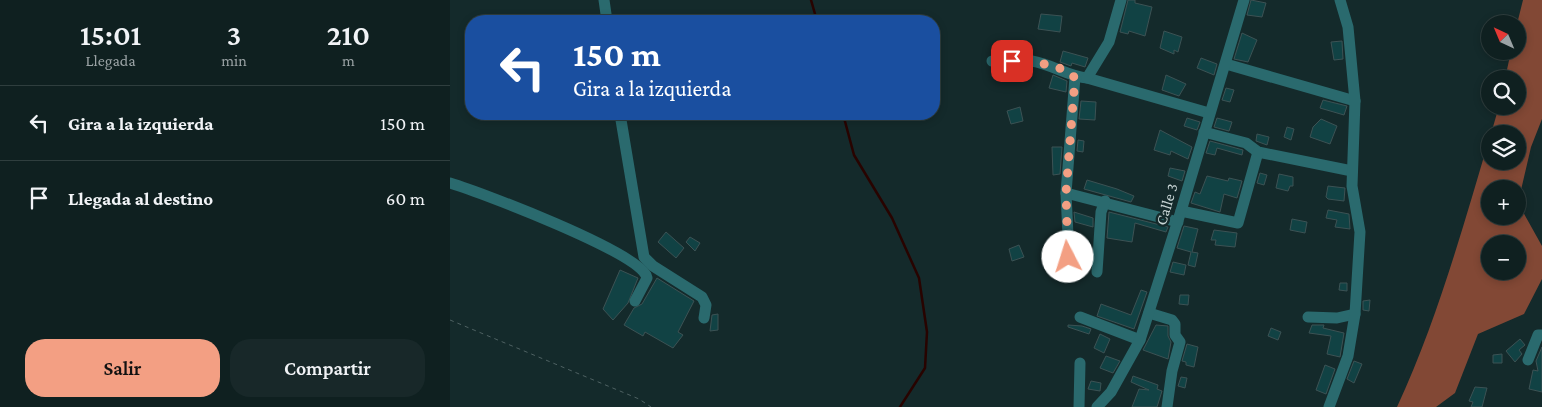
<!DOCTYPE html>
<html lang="es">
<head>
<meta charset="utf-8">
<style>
  body { margin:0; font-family:"Crimson Pro",serif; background:#182829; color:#f1f3f6; height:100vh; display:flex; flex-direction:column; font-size:19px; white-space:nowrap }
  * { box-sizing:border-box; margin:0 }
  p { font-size:16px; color:#9ba3a5 }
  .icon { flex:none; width:28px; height:28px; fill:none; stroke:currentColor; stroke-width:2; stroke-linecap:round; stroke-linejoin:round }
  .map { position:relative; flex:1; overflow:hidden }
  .details { display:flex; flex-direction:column; background:#0f2020; width:450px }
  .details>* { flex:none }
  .guide { position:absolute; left:15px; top:15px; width:475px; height:105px; border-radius:20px; box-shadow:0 2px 8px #0003,0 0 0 1px #2f3e3e; background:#1a4fa0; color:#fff; overflow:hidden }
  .needle { width:32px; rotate:316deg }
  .buttons { position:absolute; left:1031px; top:15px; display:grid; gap:10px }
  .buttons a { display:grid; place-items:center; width:45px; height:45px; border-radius:50%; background:#0f2020; box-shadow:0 2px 8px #0003,0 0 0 1px #2f3e3e; font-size:25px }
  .pin { position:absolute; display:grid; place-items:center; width:42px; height:42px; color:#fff; margin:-21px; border-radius:10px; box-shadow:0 2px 8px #0006 }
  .me { position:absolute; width:55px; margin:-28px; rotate:355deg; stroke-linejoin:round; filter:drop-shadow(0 0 4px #0008) }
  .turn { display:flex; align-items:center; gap:18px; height:105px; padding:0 25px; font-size:22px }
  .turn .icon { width:65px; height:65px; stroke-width:2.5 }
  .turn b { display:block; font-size:35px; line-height:42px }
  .eta { display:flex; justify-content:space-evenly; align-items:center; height:85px; text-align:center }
  .eta b { font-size:30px; font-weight:600; line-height:35px }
  .button { display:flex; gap:10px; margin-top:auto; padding:10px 25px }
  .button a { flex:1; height:58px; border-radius:20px; background:#f39f83; color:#111; font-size:20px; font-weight:600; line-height:58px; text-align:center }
  .button a+a { background:#182829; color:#f1f3f6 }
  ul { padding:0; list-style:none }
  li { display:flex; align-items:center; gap:15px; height:75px; padding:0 25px; border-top:1px solid #2f3e3e }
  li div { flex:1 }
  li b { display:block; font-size:19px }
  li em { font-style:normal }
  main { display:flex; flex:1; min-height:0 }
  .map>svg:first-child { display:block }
  .forest { fill:#824835; fill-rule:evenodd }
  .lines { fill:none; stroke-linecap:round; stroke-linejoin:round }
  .stream { stroke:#280300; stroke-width:2.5 }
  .building { fill:#114244; stroke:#3c5254 }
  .path { stroke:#4e6162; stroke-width:1; stroke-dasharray:4 4; stroke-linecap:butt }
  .minor { stroke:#2a6a6e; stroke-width:11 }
  .route { stroke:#f39f83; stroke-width:9; stroke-dasharray:0 16.2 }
  .labels { text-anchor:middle; stroke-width:5; stroke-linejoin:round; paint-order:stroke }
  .street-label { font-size:16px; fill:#c9d6d6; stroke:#142a2b }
</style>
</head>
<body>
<main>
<section class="details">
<div class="eta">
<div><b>15:01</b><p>Llegada</p></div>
<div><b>3</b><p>min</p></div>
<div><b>210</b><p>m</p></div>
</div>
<ul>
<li><svg class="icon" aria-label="left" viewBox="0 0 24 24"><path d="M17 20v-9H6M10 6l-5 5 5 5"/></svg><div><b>Gira a la izquierda</b></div><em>150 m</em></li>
<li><svg class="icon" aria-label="arrive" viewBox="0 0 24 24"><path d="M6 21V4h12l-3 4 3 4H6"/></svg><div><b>Llegada al destino</b></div><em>60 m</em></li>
</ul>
<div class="button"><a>Salir</a><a>Compartir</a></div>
</section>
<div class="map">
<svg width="1092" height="407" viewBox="0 0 1092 407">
  <rect width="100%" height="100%" fill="#142a2b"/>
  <path class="forest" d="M1073,0h19v119l-11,28 -13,56 24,43v33l-18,35 -46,20 -23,59 -19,14h-39c40,-86 66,-180 93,-271v25h28v-27h-27l8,-28h19v-27h-13l6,-28h7l-1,-27zM1040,189h28v27h-28zM1040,244h28v27h-28z"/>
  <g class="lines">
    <g class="stream">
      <polyline points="361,0 367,21"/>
      <polyline points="393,114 404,155 442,218 469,278 477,332 475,368 450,407"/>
    </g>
  </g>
  <g class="building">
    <polygon points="678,0 685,0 685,3 702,7 695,36 679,31 678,34 670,32"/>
    <polygon points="801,0 816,3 812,17 797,15"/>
    <polygon points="591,14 612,16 610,32 588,29"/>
    <polygon points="714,31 732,37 728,52 724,50 724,54 710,48"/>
    <polygon points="792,33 807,40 798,62 784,59"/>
    <polygon points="892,41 893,59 884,60 881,42"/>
    <polygon points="613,51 638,58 635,67 622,63 621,66 610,62"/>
    <polygon points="751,58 767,64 764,75 747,68"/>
    <polygon points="603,75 617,81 616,92 599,88"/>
    <polygon points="716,75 736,84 729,96 712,90"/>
    <polygon points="776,88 784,90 780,102 772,100"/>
    <polygon points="873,100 897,106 894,115 870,108"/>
    <polygon points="631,101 646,102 645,120 629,119"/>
    <polygon points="570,107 573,121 561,124 557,111"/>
    <polygon points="737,118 750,122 747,130 734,126"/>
    <polygon points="767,118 782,122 779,131 764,127"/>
    <polygon points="871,119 887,126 880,144 860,137 863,127"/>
    <polygon points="837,127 844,129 841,140 834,137"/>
    <polygon points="710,130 742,147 738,159 721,151 720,155 704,150"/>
    <polygon points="807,134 819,137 817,145 806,141"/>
    <polygon points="628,140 634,141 633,152 627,151"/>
    <polygon points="760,141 793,150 792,155 767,148 765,155 756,153"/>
    <polygon points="602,147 612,147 610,174 603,175"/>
    <polygon points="720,168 735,171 732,181 718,176"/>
    <polygon points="810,173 817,175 814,185 807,183"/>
    <polygon points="829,174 843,177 843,186 840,186 838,191 826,188"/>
    <polygon points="757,176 778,181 779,178 792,181 787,198 774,194 770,212 741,203 745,192 750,194"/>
    <polygon points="637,180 667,189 684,196 681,202 634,189"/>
    <polygon points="878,186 895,188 894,201 878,199 876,197"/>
    <polygon points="878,210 899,214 900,229 885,227 887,220 876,218"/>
    <polygon points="624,212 643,218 643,227 625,222"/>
    <polygon points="659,212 718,227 716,232 685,223 682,242 657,238"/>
    <polygon points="842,219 857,222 855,233 840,230"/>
    <polygon points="734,226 748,229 742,252 748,253 745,267 738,265 741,252 727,248"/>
    <polygon points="764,230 787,233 785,247 765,245 766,240 761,240"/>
    <polygon points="216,232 234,248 226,258 208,242"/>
    <polygon points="240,237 250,243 245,251 236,242"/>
    <polygon points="569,245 574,257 562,261 559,249"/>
    <polygon points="723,262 736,265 734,275 720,272"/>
    <polygon points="170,270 188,278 178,303 163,320 153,309"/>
    <polygon points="207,278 244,301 228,332 233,335 223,348 195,332 193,336 174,325 184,308 192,304"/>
    <polygon points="890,283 897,283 897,291 889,290"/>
    <polygon points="691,290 697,292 684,329 647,316 651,304 681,315"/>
    <polygon points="730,295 739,295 738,305 729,304"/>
    <polygon points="920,300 919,311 913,310 913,301"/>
    <polygon points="268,314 268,330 260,331 262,315"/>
    <polygon points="618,325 632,326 641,329 639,334 618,327"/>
    <polygon points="706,325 718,326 718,336 721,342 718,359 693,350"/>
    <polygon points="862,325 874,325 873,328 894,333 890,357 877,354 881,336 859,333"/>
    <polygon points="821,328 831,332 828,340 818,336"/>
    <polygon points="650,334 660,339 654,353 644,348"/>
    <polygon points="1070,339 1075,345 1069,350 1072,354 1065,362 1056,351"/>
    <polygon points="737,344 748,347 744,367 736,365 736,362 732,361"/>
    <polygon points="1092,347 1092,392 1079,389 1083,370 1088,371 1086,361"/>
    <polygon points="1052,354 1052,363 1043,363 1043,355"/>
    <polygon points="656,356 670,361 663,373 650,368"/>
    <polygon points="904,361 912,364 904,383 897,379"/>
    <polygon points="875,365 885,369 876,394 866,390"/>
    <polygon points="683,376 708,385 707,389 712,391 707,407 682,407 689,389 699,390 681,382"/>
    <polygon points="731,377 737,378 735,388 728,386"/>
    <polygon points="641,381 651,383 650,391 638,389"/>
    <polygon points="1025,387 1037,388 1032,407 1021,407 1023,402 1019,401"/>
  </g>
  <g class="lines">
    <polyline class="path" points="0,320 189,399 201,407"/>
    <g class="minor">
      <polyline points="154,0 157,21"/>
      <path d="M542,61c13,0 27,-2 40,0 19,3 38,16 55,17l122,35"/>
      <polyline points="776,64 905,101"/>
      <polyline points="637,78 659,42 671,0"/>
      <polyline points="170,114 194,257 203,266 252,297 256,305 254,318"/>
      <polyline points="754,132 796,143 808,152 902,171"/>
      <path d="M0,183c33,10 182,67 196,92l1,3 -12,23"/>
      <polyline points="616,193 728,222"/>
      <polyline points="731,211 788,223 808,152"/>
      <polyline points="619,257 616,193 625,77"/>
      <polyline points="647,272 651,212 655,201"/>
      <polyline points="699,313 722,320 725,324 725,335 730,342 722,371 717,407"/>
      <polyline points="630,317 690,340"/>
      <polyline points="858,317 887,318 905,314"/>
      <polyline points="1078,360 1088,335 1092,335"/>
      <polyline points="629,407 630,363"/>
      <polyline points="647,407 661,392 690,340 731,211 794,0"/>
      <polyline points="879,407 898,356 905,314 910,232 902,186 905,101 898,27 890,0"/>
    </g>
  </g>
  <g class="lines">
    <path class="route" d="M562,61c17,0 51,3 63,17l-9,115 2,64"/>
  </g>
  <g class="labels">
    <g class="street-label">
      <text transform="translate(716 204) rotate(-73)" y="6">Calle 3</text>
    </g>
  </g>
</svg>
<div class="buttons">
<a><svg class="needle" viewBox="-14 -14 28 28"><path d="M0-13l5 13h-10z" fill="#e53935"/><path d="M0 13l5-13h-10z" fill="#9ba3a5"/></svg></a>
<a><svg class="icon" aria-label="search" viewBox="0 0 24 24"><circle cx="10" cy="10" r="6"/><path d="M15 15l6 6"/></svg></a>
<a><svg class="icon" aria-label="layers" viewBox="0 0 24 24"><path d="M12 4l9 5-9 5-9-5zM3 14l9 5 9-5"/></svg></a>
<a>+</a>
<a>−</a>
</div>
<div class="pin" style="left:562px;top:61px;background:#d93025"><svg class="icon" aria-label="arrive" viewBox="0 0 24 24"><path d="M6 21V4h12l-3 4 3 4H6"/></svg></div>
<svg class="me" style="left:618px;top:257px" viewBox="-20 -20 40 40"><circle r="19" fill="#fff"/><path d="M0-13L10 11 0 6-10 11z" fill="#f39f83"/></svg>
<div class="guide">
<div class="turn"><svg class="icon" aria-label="left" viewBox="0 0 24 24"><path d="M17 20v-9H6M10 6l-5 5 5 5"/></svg><div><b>150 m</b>Gira a la izquierda</div></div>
</div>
</div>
</main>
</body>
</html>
